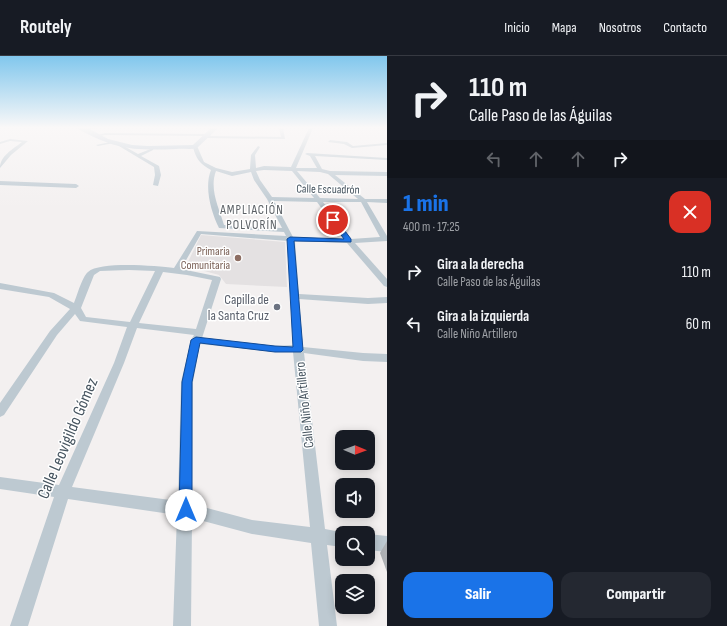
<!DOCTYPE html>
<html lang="es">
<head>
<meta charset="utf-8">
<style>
  body { margin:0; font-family:"Sofia Sans Condensed",sans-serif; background:#242831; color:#f1f3f6; height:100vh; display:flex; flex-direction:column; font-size:15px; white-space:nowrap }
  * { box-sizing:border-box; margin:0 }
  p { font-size:13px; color:#9ea1a6 }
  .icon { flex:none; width:22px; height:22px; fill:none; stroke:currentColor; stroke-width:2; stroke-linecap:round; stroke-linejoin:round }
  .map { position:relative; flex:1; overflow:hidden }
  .details { display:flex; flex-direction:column; background:#171b24; width:340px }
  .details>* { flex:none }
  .guide { background:#171b24; color:#f1f3f6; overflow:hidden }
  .needle { width:26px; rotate:91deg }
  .fabs { position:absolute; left:335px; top:374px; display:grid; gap:8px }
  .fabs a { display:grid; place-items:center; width:40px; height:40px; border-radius:8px; background:#171b24; box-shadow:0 2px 10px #0003; font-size:20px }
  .pin { position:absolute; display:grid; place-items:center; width:34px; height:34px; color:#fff; margin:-17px; border:2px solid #fff; border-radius:50%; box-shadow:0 1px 4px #0007 }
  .me { position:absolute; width:44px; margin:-22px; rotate:0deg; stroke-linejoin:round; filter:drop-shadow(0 0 3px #0008) }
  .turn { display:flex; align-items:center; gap:14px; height:84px; padding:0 16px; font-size:18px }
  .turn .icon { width:52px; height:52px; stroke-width:2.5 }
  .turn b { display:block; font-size:28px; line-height:34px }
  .lanes { display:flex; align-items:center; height:38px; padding:0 16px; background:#0003; justify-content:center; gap:20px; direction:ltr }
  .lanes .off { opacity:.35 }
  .round { display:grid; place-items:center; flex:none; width:42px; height:42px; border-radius:12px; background:#242831 }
  .overview { display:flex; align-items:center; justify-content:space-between; height:68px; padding:0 16px }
  h1 { font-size:24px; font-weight:800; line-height:30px; color:#1a73e8 }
  .primary-button { display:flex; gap:8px; margin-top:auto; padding:8px 16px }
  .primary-button a { flex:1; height:46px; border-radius:12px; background:#1a73e8; color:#fff; font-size:16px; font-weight:800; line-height:46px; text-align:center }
  .primary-button a+a { background:#242831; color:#f1f3f6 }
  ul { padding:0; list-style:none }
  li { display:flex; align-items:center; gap:12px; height:52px; padding:0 16px }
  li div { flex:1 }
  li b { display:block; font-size:15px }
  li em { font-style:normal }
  header { display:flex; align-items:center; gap:24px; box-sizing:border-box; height:56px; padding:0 20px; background:#171b24; border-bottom:1px solid #363941 }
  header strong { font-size:19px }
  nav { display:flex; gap:22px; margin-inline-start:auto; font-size:14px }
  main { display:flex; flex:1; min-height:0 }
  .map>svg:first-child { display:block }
  .education { fill:#e4e1e2 }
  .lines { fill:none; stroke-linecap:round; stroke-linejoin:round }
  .street { fill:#bdc9d1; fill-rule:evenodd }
  .secondary { fill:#bdcad6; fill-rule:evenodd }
  .wall { fill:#aeb1b5 }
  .route { fill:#1a73e8; stroke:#114b97 }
  .education-dot { fill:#8d6e63; stroke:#fff; stroke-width:1.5 }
  .worship-dot { fill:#6b7280; stroke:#fff; stroke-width:1.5 }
  .labels { text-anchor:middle; stroke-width:3; stroke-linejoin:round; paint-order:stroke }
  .far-street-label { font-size:12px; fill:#475560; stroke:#fff }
  .far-education-label { font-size:12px; fill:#785e54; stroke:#fff; text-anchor:end }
  .far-neighbourhood-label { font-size:13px; letter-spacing:1px; fill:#5c6166; stroke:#fff }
  .worship-label { font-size:14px; fill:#5b616d; stroke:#fff; text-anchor:end }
  .street-label { font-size:14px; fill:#475560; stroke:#fff }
  .near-street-label { font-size:17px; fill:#475560; stroke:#fff }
</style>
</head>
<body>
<header>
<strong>Routely</strong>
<nav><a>Inicio</a><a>Mapa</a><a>Nosotros</a><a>Contacto</a></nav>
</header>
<main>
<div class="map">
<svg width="387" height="570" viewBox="0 0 387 570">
  <rect width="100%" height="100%" fill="#f3f0f0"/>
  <polygon class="education" points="201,179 285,186 287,231 226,228 219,219 186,210"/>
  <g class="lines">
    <g class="street">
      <polygon points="83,72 98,72 85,74"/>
      <polygon points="279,72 283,72 285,83 207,82 205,80 105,79 96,81 94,80 105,77 209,78 211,80 281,81"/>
      <path d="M309,72h4l-17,40h21l-7,-12 -5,-2 2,-1 80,5v2l-72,-4 7,13 8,2 57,1v4l-52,-1 30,24h22v4l-20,-1 20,34v5l-32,2 32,36v8l-3,-1 -37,-43 -52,-2 4,53 69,4 19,-1v6l-19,1 -69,-5 4,48 60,6 24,1v8l-24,-1 -59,-8 21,176 21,4h-4v14l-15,-2 10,81h-18l-8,-83 -59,-9 -60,-16 -1,108h-18l4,-111 -109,-16 -40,127h-18l44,-129 -54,-8v-12l59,8 55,-122 13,-36 -47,-6 -5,-7 -18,21 -53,80 -4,2v-14l50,-72 20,-22 -21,-12 -49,-8v-6l54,10 20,10c3,-7 8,-26 14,-31 12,-11 69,-6 86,-4l23,-37 89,5 -2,-4 -65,-4c-8,-16 -15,-41 -8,-58 -11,-6 -15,-11 -18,-23l4,-1 7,16 12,6 16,4 18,-3 1,-14 7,-9 2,1 -5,8 1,13 8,-2 27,1zM264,114l28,1 22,27 -42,-1 -12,-17 -4,-9zM216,115l16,5 19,-4 3,8 13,19 15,29 -58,-3c-5,-17 -15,-36 -8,-54zM297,115l23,1 8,2 30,25 -38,-1zM274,145l43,1 27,37 -51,-2zM323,146h38l19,35 -29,2zM201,178l87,7 5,104 -18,1 -73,-8 19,-59 -1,-2 -39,-8zM129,214l26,1 -25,51 -44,-5 -5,-9 13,-33 6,-4zM163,216l24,3 25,5 -16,49 -57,-6zM137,272l57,7 -3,5 -10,42 -3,119 -106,-14 52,-124zM200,288l75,8h18l17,175 -58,-7 -60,-16 1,-122z"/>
      <path d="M10,83l18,2 -17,14 -11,13c0,-12 13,-19 22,-26l-12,-1 -10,3v-2z"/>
      <polygon points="330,84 347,86 353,90 387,87 387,89 352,92 344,88 328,86"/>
      <polygon points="115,85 138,98 153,92 153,94 141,100 159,110 161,119 158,130 153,129 155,119 154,111 114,87 98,90 96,89"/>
      <polygon points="0,125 76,128 79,130 76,132 0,129"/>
      <polygon points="368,478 387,480 387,496 368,494"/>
    </g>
    <path class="secondary" d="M76,72h12l20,11 24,6 16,1 45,-1 18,-17h7l-21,20c-7,2 -14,0 -21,1 -43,2 -62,0 -100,-21z"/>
  </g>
  <polygon class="wall" points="387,485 387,516 380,497"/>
  <linearGradient id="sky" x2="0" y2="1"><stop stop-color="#81c7ed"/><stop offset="0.47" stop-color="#faf8f8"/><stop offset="1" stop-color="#faf8f8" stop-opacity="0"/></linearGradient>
  <rect width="387" height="152" fill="url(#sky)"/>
  <polygon class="route" points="333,162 336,163 351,183 351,186 294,185 303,294 301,296 275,296 200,287 192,326 192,454 190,458 186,460 181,458 179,454 182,326 191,284 196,281 275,290 293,291 287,183 290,181 344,183 330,164"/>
  <circle class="education-dot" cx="238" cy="202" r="4"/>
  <circle class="worship-dot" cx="277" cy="251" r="4"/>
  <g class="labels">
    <g class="far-street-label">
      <text transform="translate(328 133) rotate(1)" y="4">Calle Escuadrón</text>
    </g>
    <g class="far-education-label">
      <text x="230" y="199">Primaria<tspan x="230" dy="14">Comunitaria</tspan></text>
    </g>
    <g class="far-neighbourhood-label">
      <text x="252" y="158">AMPLIACIÓN<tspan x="252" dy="15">POLVORÍN</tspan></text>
    </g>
    <g class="worship-label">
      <text x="269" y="248">Capilla de<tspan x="269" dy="16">la Santa Cruz</tspan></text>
    </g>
    <g class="street-label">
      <text transform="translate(304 349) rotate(-96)" y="5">Calle Niño Artillero</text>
    </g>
    <g class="near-street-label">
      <text transform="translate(67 382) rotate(-67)" y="6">Calle Leovigildo Gómez</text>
    </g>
  </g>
</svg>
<div class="fabs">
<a><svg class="needle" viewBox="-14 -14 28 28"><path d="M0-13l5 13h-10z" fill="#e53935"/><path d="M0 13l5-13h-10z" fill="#9ea1a6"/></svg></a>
<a><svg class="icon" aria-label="sound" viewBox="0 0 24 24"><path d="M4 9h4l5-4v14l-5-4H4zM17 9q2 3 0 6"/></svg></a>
<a><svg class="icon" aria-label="search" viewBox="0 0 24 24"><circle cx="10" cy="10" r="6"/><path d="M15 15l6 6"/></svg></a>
<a><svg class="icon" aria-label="layers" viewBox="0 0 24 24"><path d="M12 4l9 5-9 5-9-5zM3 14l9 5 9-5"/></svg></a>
</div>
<div class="pin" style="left:333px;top:164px;background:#d93025"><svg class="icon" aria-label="arrive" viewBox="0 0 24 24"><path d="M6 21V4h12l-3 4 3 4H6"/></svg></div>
<svg class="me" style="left:186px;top:454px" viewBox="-20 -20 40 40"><circle r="19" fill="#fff"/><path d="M0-13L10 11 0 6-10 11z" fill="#1a73e8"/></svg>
</div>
<section class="details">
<div class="guide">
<div class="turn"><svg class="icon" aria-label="right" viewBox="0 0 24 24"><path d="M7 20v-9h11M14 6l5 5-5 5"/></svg><div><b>110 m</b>Calle Paso de las Águilas</div></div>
<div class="lanes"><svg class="icon off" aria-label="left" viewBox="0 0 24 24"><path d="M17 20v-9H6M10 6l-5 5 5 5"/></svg><svg class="icon off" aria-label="ahead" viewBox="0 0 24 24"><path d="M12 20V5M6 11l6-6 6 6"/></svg><svg class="icon off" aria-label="ahead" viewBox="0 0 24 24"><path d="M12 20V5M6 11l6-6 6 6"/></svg><svg class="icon" aria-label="right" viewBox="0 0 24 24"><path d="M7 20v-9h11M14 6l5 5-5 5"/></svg></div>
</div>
<div class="overview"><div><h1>1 min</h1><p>400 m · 17:25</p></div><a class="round" style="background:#d93025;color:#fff"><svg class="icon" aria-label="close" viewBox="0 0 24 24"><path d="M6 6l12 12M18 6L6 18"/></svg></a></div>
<ul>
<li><svg class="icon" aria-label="right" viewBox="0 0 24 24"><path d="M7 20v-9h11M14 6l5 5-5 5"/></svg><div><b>Gira a la derecha</b><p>Calle Paso de las Águilas</p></div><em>110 m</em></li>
<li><svg class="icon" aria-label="left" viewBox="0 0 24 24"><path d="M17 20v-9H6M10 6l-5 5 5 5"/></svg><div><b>Gira a la izquierda</b><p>Calle Niño Artillero</p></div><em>60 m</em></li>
</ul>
<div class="primary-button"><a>Salir</a><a>Compartir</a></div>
</section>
</main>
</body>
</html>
